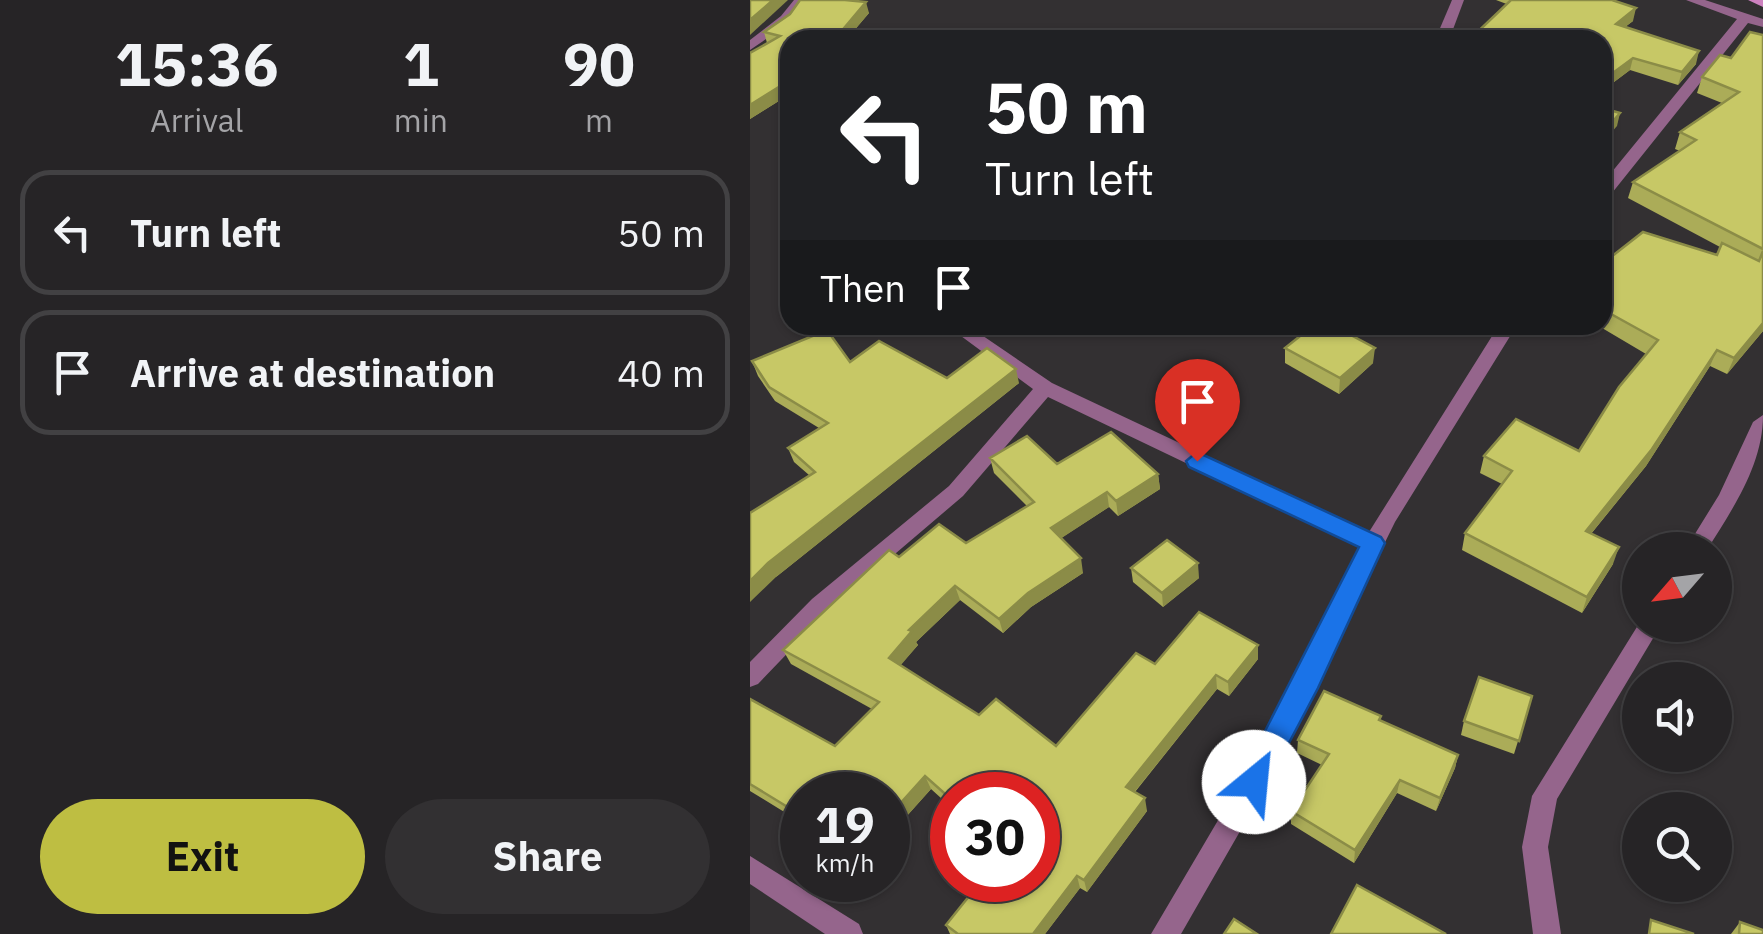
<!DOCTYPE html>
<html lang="en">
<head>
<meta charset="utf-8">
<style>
  body { margin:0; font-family:"IBM Plex Sans",sans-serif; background:#323032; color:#f1f3f6; height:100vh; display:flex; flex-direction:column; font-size:38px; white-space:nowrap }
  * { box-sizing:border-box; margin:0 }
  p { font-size:32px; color:#a4a4a7 }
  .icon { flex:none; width:55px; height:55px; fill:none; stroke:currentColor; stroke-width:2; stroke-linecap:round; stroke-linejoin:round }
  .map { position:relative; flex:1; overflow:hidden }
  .drawer { display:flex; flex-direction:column; background:#262426; width:750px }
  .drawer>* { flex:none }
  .banner { position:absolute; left:30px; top:30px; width:832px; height:305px; border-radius:30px; box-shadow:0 2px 8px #0004,0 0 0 2px #424143; background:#202124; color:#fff; overflow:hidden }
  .needle { width:65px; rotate:242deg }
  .tools { position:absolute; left:872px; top:532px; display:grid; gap:20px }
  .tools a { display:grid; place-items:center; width:110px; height:110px; border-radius:50%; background:#262426; box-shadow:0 2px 8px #0004,0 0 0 2px #424143; font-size:50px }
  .speed { position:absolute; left:30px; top:772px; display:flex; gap:20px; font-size:50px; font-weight:700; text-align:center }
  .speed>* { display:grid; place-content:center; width:130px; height:130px; border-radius:50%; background:#262426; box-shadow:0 2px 8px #0004,0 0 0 2px #424143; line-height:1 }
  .speed small { font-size:25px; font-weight:400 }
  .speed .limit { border:15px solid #d22; background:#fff; color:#111 }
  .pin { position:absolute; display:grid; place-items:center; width:85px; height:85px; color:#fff; margin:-102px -42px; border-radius:50% 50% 50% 0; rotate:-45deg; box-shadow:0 0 10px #0007 }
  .pin .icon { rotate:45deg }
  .me { position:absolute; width:110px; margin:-55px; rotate:28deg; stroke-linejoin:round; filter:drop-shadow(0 0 8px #0008) }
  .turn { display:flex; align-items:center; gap:35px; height:210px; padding:0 40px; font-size:45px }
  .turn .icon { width:130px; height:130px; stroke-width:2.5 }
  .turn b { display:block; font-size:70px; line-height:85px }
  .then { display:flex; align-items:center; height:95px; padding:0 40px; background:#0003; gap:20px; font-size:38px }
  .eta { display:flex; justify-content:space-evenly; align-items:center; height:170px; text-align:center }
  .eta b { font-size:60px; font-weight:800; line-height:70px }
  .action { display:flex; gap:20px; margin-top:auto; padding:20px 40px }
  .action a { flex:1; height:115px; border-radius:60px; background:#bebe42; color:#111; font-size:40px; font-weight:800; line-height:115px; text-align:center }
  .action a+a { background:#323032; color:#f1f3f6 }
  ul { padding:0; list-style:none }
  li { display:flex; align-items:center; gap:30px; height:125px; margin:0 20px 15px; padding:0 20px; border:5px solid #424143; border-radius:30px }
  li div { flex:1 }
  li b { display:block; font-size:38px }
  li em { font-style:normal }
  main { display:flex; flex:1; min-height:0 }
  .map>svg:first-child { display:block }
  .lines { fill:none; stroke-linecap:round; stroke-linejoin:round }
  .minor { fill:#95658c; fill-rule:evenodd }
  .secondary { fill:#cd81bf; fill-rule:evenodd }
  .wall { fill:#abac58 }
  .shaded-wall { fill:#8b8c47 }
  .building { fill:#c7c866; stroke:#8b8c47; stroke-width:2.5 }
  .route { fill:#1a73e8; stroke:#114b97; stroke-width:2.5 }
</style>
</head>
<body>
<main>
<section class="drawer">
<div class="eta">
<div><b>15:36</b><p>Arrival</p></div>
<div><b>1</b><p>min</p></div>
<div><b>90</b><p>m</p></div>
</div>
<ul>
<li><svg class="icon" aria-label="left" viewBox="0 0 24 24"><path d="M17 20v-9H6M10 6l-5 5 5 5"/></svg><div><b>Turn left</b></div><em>50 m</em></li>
<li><svg class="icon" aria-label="arrive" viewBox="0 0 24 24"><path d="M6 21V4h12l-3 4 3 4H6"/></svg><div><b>Arrive at destination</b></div><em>40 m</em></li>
</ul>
<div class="action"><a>Exit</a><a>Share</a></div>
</section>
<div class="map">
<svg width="1013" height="934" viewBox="0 0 1013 934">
  <rect width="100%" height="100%" fill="#333032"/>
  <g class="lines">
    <g class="minor">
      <polygon points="44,0 57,0 41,22 0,50 0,40 31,16"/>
      <polygon points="702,0 714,0 699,40 685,40"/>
      <polygon points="936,0 955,0 1013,19 1013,27 998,23 858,198 852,200 852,184 987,19"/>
      <polygon points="196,325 217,325 302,383 619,532 749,325 767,325 645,522 508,800 431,934 401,934 490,783 611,547 298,397 213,496 78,611 8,684 0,687 0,662 62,599 199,486 283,389"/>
      <path d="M1013,415c0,50 -30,93 -56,135h-22l34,-55 34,-73z"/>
      <polygon points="890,622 890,625 911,625 807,799 798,847 811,934 783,934 772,847 782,796"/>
      <polygon points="0,856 109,924 113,934 75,934 0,884"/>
    </g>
    <polygon class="secondary" points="998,0 1013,0 1013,7"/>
  </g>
  <g class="wall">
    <polygon points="50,0 107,0 106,1 119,13 96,40 40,40 40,94 0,119 0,53 17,43 14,32 40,14"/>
    <polygon points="746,0 862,0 883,21 875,27 946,64 928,85 880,70 852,91 852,40"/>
    <polygon points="1013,35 1013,331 977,374 960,366 896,466 841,534 863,564 832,613 712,550 715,533 752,484 730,473 734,456 829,451 896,354 847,325 852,325 852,264 967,255 970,247 878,198 883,182 930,151 925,149 930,132 972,103 947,93 952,77"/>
    <polygon points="535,348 623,363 589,394 535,363"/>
    <polygon points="2,361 100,362 197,378 269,383 26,577 59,475 44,462 38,448 69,428 25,401 8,376"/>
    <polygon points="240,458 408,474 410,489 368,516 359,507 311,538 333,573 281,607 253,633 210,600 166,642 168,645 150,665 229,715 306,746 405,664 508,659 479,696 467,689 385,792 397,811 337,892 330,888 295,934 200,934 196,925 288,880 288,795 202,795 202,808 181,789 138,837 138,795 52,795 52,841 47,837 39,824 44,818 0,791 0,699 85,746 122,709 41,664 33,650 149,557 216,543 277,506 244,473"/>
    <polygon points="381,568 449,578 413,607 383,582"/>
    <polygon points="782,696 764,754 711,735 714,721"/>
    <polygon points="631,716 630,720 708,755 705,768 686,811 647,793 604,863 541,824 541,811 572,765 547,753 548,740"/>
    <polygon points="990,922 1013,934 981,934"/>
  </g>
  <g class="shaded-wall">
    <polygon points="23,0 38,0 0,35 0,20"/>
    <polygon points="116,2 119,13 96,40 84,40"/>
    <polygon points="886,8 883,21 863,36 866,24"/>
    <polygon points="949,51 946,64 928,85 932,72"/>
    <polygon points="883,58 880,70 852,91 852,81"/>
    <polygon points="40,80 40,94 0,119 0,105"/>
    <polygon points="870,113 867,126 852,143 852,134"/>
    <polygon points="1013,323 1013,331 977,374 984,358"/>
    <polygon points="625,348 623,363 589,394 590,378"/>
    <polygon points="967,350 960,366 896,466 830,547 836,531"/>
    <polygon points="266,369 269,383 26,577 0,602 0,581 18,563"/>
    <polygon points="408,474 410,489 368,516 366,501"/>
    <polygon points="357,492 359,507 304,543 301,528"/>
    <polygon points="869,547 863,564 832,613 837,597"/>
    <polygon points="331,558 333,573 281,607 253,633 249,619 278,593"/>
    <polygon points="448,563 449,578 413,607 412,593"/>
    <polygon points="205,586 210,600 166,642 168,645 145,672 139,658 159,630"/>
    <polygon points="508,645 508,659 479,696 478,682"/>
    <polygon points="466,675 467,689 378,800 376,787"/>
    <polygon points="708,755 705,768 686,811 690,798"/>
    <polygon points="175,776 181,789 138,837 138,817"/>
    <polygon points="650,780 647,793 604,863 605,850"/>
    <polygon points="395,798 397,811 337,892 334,880"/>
    <polygon points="327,876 330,888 295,934 283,934"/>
  </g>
  <g class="building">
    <polygon points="0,0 23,0 0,20"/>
    <polygon points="50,0 95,0 116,2 84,40 40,40 40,80 0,105 0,53 30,36 14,32 40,14"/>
    <polygon points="761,0 862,0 886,8 866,24 949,51 932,72 883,58 852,81 852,40 719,40"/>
    <polygon points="1000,32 1013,35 1013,249 883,182 946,140 930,132 989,92 952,77 970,55 981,58"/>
    <polygon points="852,108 870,113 852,134"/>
    <polygon points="893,232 967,255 972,243 1009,261 1013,251 1013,323 984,358 967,350 902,449 836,531 869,547 837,597 715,533 762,471 734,456 766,419 829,451 869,387 908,340 852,309 852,264"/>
    <polygon points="564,325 582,325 625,348 590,378 535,348"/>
    <polygon points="77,330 100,362 129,341 197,378 237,348 266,369 18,563 0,581 0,513 65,472 38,448 78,423 19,387 2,361"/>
    <polygon points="361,432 408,474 366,501 357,492 301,528 331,558 278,593 249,619 205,586 159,630 162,631 139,658 229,715 246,699 306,746 386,653 405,664 449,612 508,645 478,682 466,675 376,787 395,798 334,880 327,876 283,934 208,934 196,925 232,880 288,880 288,795 202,795 202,800 175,776 138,817 138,795 52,795 52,835 39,824 49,814 0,784 0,699 85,746 129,702 33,650 139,550 149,557 189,524 216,543 284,502 240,458 277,436 307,464"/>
    <polygon points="417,540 448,563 412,593 381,568"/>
    <polygon points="729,677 782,696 769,741 714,721"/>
    <polygon points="574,691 631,716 629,720 708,755 690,798 650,780 605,850 541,811 579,754 548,740"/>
    <polygon points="607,885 696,934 581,934"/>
    <polygon points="484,919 507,934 474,934"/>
    <polygon points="901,920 944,934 899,934"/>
    <polygon points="990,922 1013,930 1013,934 989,934"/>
  </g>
  <polygon class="route" points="447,452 631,537 635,543 568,688 513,792 504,796 494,792 489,782 609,547 439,467 436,461"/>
</svg>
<div class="tools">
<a><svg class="needle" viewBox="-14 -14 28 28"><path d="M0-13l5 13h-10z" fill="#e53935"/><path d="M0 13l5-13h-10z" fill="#a4a4a7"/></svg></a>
<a><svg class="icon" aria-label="sound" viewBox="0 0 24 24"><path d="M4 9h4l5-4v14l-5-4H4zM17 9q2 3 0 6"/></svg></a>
<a><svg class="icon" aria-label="search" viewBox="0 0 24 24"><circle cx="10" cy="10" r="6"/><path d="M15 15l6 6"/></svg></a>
</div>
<div class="speed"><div>19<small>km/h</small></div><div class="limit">30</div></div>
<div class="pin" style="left:447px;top:461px;background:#d93025"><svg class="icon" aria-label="arrive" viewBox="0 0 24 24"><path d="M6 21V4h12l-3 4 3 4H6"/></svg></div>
<svg class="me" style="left:504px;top:782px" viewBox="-20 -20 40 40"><circle r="19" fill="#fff"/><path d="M0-13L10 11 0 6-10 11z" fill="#1a73e8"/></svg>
<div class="banner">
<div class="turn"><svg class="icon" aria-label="left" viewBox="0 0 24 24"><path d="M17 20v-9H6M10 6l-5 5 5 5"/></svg><div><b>50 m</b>Turn left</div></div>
<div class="then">Then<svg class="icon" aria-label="arrive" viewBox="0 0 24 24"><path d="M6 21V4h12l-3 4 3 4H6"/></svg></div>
</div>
</div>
</main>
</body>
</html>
